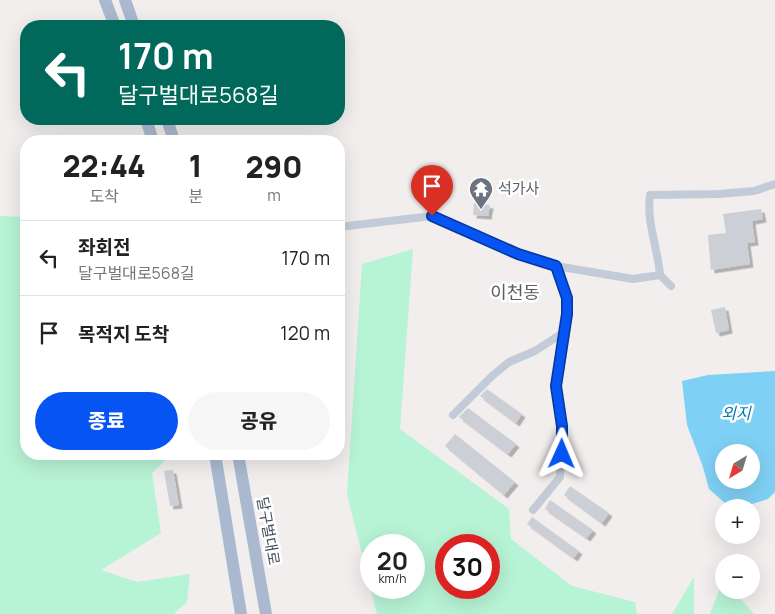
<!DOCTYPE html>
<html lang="ko">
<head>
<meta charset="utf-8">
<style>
  body { margin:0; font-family:Manrope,"Noto Sans KR",sans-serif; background:#f6f6f6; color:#222; height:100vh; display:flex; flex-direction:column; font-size:19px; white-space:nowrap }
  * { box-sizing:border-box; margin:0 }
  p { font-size:16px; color:#767676 }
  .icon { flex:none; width:28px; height:28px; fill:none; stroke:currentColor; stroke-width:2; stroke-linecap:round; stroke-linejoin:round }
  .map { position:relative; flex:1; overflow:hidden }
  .drawer { position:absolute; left:20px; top:135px; width:325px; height:325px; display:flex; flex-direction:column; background:#fff; border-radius:20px; box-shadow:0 5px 20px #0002 }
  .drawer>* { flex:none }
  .banner { position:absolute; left:20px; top:20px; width:325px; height:105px; border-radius:20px; box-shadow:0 5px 20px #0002; background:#00695c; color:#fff; overflow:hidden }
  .needle { width:32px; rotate:218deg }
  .buttons { position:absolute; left:715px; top:444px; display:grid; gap:10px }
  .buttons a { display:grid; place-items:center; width:45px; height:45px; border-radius:50%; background:#fff; box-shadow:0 5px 20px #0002; font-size:25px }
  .speed { position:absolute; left:360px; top:534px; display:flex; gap:10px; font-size:25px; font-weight:700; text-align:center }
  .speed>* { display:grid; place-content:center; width:65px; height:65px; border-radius:50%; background:#fff; box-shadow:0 5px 20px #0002; line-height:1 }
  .speed small { font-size:12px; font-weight:400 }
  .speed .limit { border:8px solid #d22; background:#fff; color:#111 }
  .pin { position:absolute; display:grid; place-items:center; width:42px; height:42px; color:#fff; margin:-51px -21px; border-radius:50% 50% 50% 0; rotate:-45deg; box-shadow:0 0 5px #0007 }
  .pin .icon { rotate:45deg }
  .me { position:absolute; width:55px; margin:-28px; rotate:1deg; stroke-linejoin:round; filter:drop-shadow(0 0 4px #0008) }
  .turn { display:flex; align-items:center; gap:18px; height:105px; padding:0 15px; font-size:22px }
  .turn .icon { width:65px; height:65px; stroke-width:2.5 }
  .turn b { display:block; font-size:35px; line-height:42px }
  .eta { display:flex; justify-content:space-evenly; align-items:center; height:85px; text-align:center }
  .eta b { font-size:30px; font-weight:800; line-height:35px }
  .primary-button { display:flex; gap:10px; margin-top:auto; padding:10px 15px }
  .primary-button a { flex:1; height:58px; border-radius:30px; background:#0654f2; color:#fff; font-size:20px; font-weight:800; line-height:58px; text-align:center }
  .primary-button a+a { background:#f6f6f6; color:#222 }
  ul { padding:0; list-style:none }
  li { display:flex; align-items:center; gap:15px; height:75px; padding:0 15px; border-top:1px solid #e0e0e0 }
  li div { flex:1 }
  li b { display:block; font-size:19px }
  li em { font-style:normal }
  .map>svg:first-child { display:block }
  .green { fill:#b7f3d5; fill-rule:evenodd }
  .water { fill:#7fd0f5; fill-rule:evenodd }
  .building { fill:#cccfd6; filter:url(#shadow) }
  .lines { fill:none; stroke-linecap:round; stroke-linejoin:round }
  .street { stroke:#c2cbd7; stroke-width:8 }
  .primary { stroke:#aab9d0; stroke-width:12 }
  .route-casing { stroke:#04379d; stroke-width:12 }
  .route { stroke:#0654f2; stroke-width:9 }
  .labels { text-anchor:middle; stroke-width:5; stroke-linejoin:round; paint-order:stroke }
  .worship-label { font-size:15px; fill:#5b616d; stroke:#fff; text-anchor:start }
  .street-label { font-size:15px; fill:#444e5d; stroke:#fff }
  .water-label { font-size:16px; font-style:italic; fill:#007bb4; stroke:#fff }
  .quarter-label { font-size:18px; fill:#5a5d63; stroke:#fff }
</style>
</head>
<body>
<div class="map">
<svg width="775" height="614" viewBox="0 0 775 614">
  <defs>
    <filter id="shadow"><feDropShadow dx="3.5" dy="3.5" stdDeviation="0" flood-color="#0004"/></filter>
  </defs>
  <rect width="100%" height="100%" fill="#f1eeed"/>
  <g class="green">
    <polygon points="0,216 26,217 26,454 172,454 152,473 161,533 101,570 137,582 190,574 187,602 174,614 0,614"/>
    <path d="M413,249l-13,180 109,80 2,30 61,47 63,16 2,12h-260l-30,-120 15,-230zM371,545h43v43h-43zM446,545h43v43h-43z"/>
    <polygon points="694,577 694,614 672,614"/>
    <polygon points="723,580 724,590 732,590 754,614 710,614"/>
  </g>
  <path class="water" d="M775,371v121l-7,7 -25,8 -18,-4 -16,-14 -6,-22 -16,-42 -5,-44 26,-6zM724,452h27v28h-27z"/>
  <g class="building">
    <polygon points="474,203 490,205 488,216 473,215"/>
    <polygon points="761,209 763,219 752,221 755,242 747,243 750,264 711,270 708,235 726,233 723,214"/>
    <polygon points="725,307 729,330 716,333 711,310"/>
    <polygon points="487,389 522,414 516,423 480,396"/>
    <polygon points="468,408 516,444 508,454 459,417"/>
    <polygon points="455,434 515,482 504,495 445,446"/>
    <polygon points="173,470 179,505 170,506 164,471"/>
    <polygon points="570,486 609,513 602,523 564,495"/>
    <polygon points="550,500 593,530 587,538 545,509"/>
    <polygon points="532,517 579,551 574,558 527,524"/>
  </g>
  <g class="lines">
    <g class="street">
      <polyline points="339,227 432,216 518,254 556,266 633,279 660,275 671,286"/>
      <path d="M660,275c-2,-26 -14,-54 -10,-80l69,-1 35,-3 21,-7"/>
      <polyline points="453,415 492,376 509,362 535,351 564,332"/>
      <polyline points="533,510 560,477 562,426 556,386 567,314 567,298 556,266"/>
    </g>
    <g class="primary">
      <polyline points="105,0 115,26"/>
      <polyline points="125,0 134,26"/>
      <polyline points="146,119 153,141"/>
      <polyline points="167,119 174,141"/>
      <polyline points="215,454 241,614"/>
      <polyline points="238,454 266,614"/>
    </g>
  </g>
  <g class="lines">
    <g class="route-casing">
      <polyline id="route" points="432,216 518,254 556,266 567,298 567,314 556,386 562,426 562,454"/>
    </g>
    <use href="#route" class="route"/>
  </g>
  <defs>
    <g id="temple-pin" transform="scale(1.25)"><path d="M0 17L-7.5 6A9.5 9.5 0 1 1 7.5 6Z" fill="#6b7280" stroke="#fff"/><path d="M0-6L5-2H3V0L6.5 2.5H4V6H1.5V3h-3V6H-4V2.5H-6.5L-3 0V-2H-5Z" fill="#fff"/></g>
  </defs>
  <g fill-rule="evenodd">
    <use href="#temple-pin" x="481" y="189"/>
  </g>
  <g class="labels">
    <g class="worship-label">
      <text x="498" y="194">석가사</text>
    </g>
    <g class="street-label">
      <text transform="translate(268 531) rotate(80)" y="5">달구벌대로</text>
    </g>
    <g class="water-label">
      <text x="736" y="419">외지</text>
    </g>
    <g class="quarter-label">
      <text x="515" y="299">이천동</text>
    </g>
  </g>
</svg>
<div class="buttons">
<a><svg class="needle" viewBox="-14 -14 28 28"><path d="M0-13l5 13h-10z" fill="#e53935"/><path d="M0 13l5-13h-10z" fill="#767676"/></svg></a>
<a>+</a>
<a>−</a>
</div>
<div class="speed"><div>20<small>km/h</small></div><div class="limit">30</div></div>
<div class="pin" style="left:432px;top:216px;background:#d93025"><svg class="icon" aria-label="arrive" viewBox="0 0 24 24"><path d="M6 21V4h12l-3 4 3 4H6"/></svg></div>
<svg class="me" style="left:562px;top:454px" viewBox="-20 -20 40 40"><path d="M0-17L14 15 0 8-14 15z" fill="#0654f2" stroke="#fff" stroke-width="4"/></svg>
<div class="banner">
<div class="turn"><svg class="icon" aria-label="left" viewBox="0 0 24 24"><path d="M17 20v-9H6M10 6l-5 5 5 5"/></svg><div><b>170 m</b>달구벌대로568길</div></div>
</div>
<section class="drawer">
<div class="eta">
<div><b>22:44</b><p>도착</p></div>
<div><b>1</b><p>분</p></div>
<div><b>290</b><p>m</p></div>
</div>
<ul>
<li><svg class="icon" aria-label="left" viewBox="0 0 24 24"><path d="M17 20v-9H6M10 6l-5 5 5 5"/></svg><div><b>좌회전</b><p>달구벌대로568길</p></div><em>170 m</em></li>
<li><svg class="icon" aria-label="arrive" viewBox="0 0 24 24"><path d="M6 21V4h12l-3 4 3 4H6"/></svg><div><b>목적지 도착</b></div><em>120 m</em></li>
</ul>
<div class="primary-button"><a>종료</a><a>공유</a></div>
</section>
</div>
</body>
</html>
